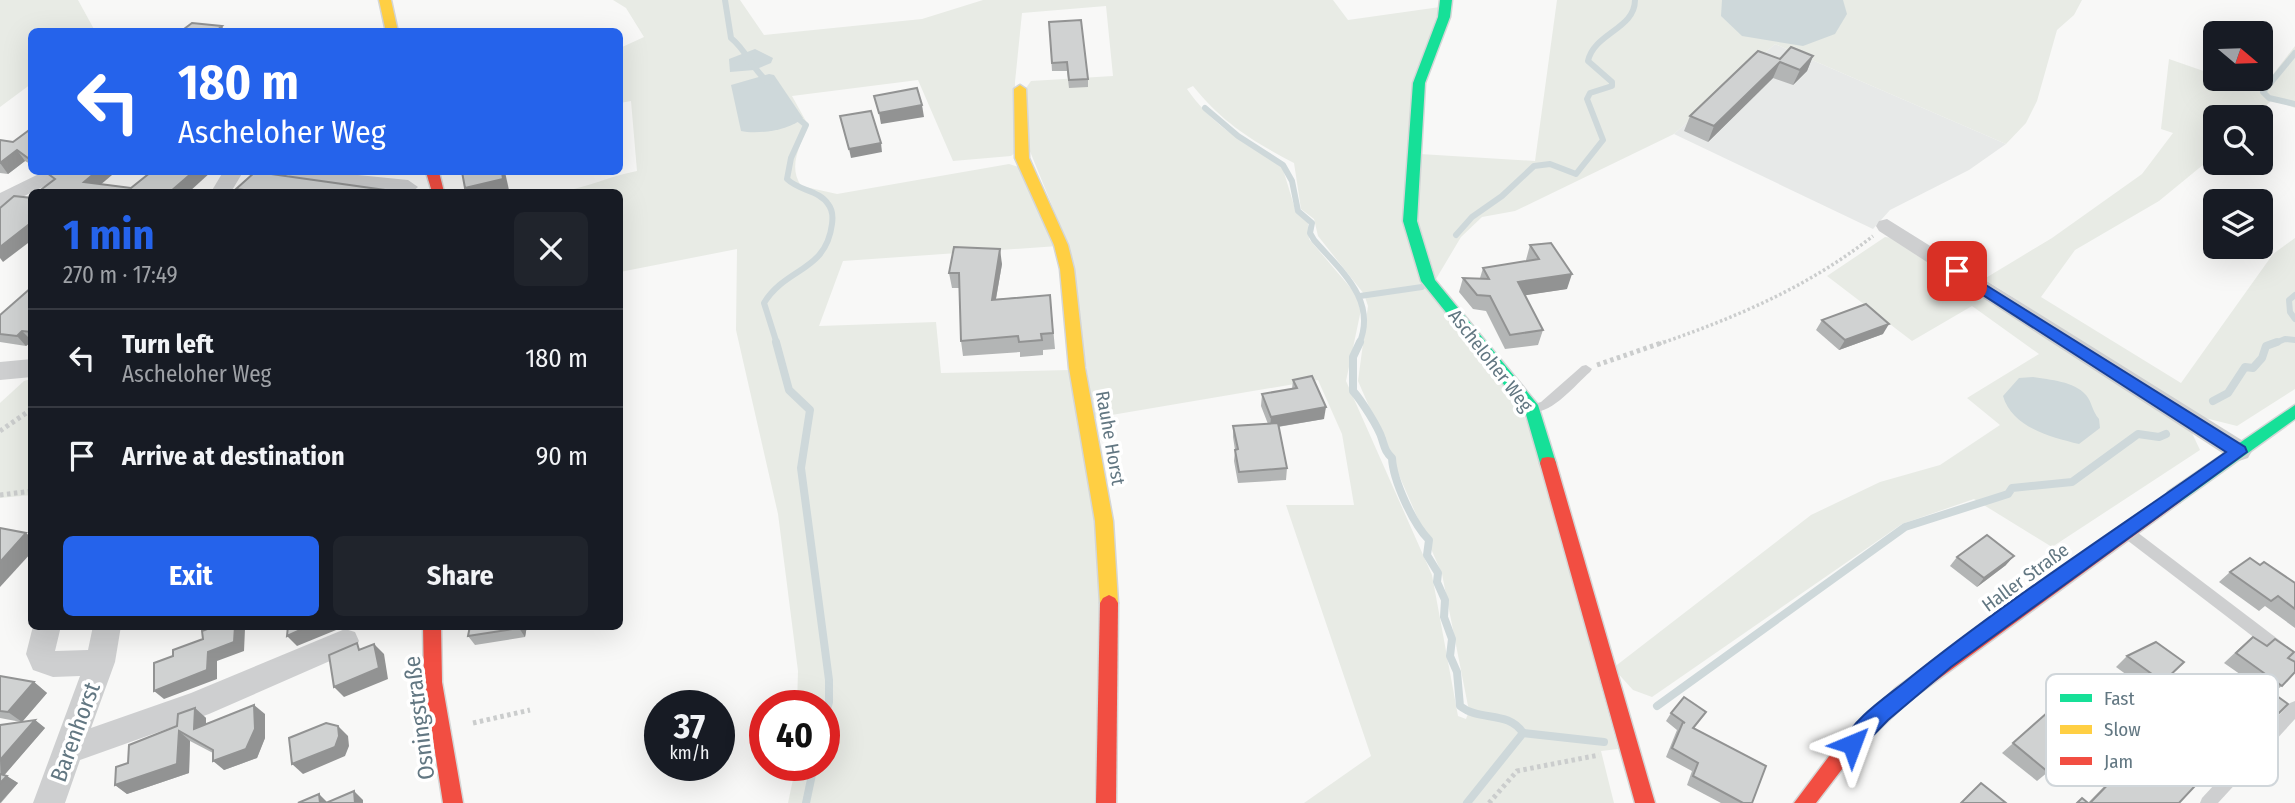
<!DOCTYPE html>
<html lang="en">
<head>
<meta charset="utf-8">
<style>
  body { margin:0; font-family:"Fira Sans Condensed",sans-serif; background:#20242c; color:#f1f3f6; height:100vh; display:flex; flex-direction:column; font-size:26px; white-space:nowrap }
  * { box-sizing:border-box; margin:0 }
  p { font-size:23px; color:#9ea1a6 }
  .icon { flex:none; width:38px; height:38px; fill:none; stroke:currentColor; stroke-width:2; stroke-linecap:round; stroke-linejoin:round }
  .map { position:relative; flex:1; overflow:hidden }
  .details { position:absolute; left:28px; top:189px; width:595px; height:441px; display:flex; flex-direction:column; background:#171b24; border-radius:10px; box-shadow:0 7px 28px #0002 }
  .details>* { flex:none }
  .guide { position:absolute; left:28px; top:28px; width:595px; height:147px; border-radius:10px; box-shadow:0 7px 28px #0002; background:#2563eb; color:#fff; overflow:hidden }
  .needle { width:46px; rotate:109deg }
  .buttons { position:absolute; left:2203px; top:21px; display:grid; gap:14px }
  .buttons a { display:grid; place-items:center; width:70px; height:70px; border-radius:10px; background:#171b24; box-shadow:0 7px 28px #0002; font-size:35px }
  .speed { position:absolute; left:644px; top:690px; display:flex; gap:14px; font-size:35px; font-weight:700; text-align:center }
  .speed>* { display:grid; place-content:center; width:91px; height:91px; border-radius:50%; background:#171b24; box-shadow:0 7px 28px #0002; line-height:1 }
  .speed small { font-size:18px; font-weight:400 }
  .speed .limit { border:10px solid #d22; background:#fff; color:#111 }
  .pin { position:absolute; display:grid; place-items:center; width:60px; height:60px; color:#fff; margin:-30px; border-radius:14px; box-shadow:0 4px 10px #0006 }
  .me { position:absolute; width:77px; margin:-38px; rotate:44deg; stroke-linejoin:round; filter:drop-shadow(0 0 5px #0008) }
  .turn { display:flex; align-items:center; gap:24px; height:147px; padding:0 35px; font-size:32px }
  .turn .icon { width:91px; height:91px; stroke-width:2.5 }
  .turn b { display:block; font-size:49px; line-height:60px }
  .round { display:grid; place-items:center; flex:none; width:74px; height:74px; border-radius:10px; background:#20242c }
  .head { display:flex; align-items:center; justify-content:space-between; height:119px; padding:0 35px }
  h1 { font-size:42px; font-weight:700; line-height:52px; color:#2563eb }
  .primary-button { display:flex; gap:14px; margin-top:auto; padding:14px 35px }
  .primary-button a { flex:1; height:80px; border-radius:10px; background:#2563eb; color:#fff; font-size:28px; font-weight:700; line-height:80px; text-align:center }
  .primary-button a+a { background:#20242c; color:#f1f3f6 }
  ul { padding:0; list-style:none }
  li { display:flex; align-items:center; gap:21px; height:98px; padding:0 35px; border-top:2px solid #363941 }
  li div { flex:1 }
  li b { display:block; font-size:26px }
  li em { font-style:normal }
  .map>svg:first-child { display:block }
  .built { fill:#e7e9e8 }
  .green { fill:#e8ebe5; fill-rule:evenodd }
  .water { fill:#ced8da }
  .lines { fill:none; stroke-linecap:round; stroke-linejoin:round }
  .stream-far1 { stroke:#ced8da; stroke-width:6 }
  .stream { stroke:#ced8da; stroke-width:8 }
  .fast-casing { stroke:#d4d6d6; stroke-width:3 }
  .slow-casing { stroke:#d4d6d6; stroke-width:3 }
  .jam-casing { stroke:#d4d6d6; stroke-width:3 }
  .path-far1 { stroke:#cbcdcd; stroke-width:3.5; stroke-dasharray:2.5 2.5; stroke-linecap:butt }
  .path { stroke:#cbcdcd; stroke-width:5; stroke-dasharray:3.5 3.5; stroke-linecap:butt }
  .lane { fill:#cecfd0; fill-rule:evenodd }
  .street { fill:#cecfd0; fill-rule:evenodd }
  .fast { fill:#16e098; fill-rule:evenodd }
  .slow { fill:#ffcf43; fill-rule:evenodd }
  .jam { fill:#f24e42; fill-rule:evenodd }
  .wall { fill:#b3b5b5 }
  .shaded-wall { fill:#929393 }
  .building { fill:#d0d2d2; stroke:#929393; stroke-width:2 }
  .route { fill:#2563eb; stroke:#184099; stroke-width:2 }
  .labels { text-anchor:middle; stroke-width:7; stroke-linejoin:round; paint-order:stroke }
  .street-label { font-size:19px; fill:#627782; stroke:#fff }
  .near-street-label { font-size:23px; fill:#627782; stroke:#fff }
  .key { fill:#fff; stroke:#d0d6da; stroke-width:2 }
  .key-label { font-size:19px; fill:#627782 }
</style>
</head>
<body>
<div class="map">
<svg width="2295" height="803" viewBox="0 0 2295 803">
  <rect width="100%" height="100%" fill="#f8f8f7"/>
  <polygon class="built" points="1775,44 2006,144 1969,170 1890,210 1873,229 1674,134"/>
  <g class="green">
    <polygon points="0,0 78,0 95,31 32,32 31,84 0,107"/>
    <path d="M613,0h127l24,35 158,-16 61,-19h350l15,20 92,-13 -25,71 -12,143 17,59 93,114 19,38 86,317 -17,2 13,52h-310l67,-47 -85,-251h68l-12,-71 -24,-54 -224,38 -26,-173 -41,-101 -1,-56 5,-7 82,-5 -7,-70 -84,7 -7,69 1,70 -5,4 -58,5 -35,-81 -126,16 15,27c-5,23 -20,41 -6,63l36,8 172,-30 13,4 36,78 -215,15 -24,65 117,-4 5,51 129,-3 26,150 6,100 -8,183h-306l8,-38h28v-60h-27l1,-34 -20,-157 -42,-184 1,-81 -117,23v-80h-61c27,-4 51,-16 78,-21l-6,-70 -11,2v-55l24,-11 -18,-29zM1193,86c30,37 59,55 101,77l7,46 13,10 4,17 46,58 4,12 -10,75 84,193 27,137 -3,8 -8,-3 -26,-141 -86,-194 16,-76 -7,-12 -46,-54 -1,-18 -12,-9 -14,-46c-37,-22 -70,-41 -95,-77z"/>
    <polygon points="1557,0 2082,0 2074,15 2057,30 2037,101 2026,123 2006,144 1775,44 1674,134 1515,211 1482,217 1461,237 1436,279 1418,221 1420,154 1535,161"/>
    <polygon points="2295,46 2295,108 2272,100 2254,117 2216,117 2215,155 2159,201 2075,250 2041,297 2181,383 2273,254 2295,238 2295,389 2237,426 2201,417 1984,279 2052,238 2142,174 2173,133 2161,129 2169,59 2215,75 2216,79 2226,79 2260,91"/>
    <polygon points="1885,237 1893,238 2192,433 2200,450 2052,547 1974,499 1902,524 1652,697 1633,690 1613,668 1811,515 1880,482 1940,465 2000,425 1967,398 2039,354 1972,306 1912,341 1827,276"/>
    <polygon points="31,379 31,495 0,498 0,403 24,381"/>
  </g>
  <g class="water">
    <polygon points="1722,0 1843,0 1847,14 1835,34 1803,46 1742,36 1721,16"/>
    <polygon points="755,49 773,58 771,63 754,70 730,72 729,59"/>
    <path d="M769,74l5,1 29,43c-12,12 -46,17 -62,13l-10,-46z"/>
    <path d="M2033,377c17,3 41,4 53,18 6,7 6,16 13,24l1,9 -21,16c-29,-7 -67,-17 -76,-48l16,-18z"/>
  </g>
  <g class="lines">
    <g class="stream-far1">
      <path d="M725,0l6,38c16,13 21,31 37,44"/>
      <polyline points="2295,53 2263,92 2269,98 2295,104"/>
      <path d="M1205,108l33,28 45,29 9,16 6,30 14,12 -2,10 4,7c26,30 64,60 45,104"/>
      <path d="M1456,235l16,-18 30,-21 32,-30 16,-2 26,10 27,-34 -16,-41 3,-6 22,-7v-4l-24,-21c6,-28 47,-32 47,-61"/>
      <polyline points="2295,295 2289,300 2290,312 2295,319"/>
      <polyline points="1360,296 1422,287"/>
      <path d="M777,344l-13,-41c22,-36 62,-31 68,-79 1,-7 1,-14 -4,-20 -9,-14 -29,-13 -41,-25l4,-21 15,-33 -11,-9"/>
      <polyline points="2273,344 2285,339 2295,340"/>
    </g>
    <g class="stream">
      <polyline points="776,342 789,390 810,410 801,468 829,680 829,702 824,721"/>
      <path d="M1360,342l-7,15v34c8,9 26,37 29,48 3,9 3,12 10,19 1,22 21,66 37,82l-2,15 11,18 -1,9 8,18 -1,17 8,22 -2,17 7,16 3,34c20,16 48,4 63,27l-56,70"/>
      <polyline points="2213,401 2228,393 2245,367 2253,368 2262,358 2266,346 2277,342"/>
      <polyline points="1657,706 1905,527 2008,494 2012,488 2072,482 2138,434 2159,437 2166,434"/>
      <polyline points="1523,733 1604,742"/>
      <polyline points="806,803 814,765"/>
    </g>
    <g class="fast-casing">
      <g id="fast">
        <polygon points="1440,0 1452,0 1450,17 1425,83 1417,221 1435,280 1538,405 1556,463 1554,468 1542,468 1540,463 1525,411 1421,281 1403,221 1413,83 1438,17"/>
        <polygon points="2295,405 2295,419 2180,502 2168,502 2166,497 2168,492"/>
      </g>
    </g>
    <g class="slow-casing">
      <g id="slow">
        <polygon points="379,0 391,0 398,32 386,32"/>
        <polygon points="1020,85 1026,89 1029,158 1068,245 1074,269 1085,368 1113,521 1118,603 1115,608 1109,611 1103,608 1100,603 1095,521 1069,368 1060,269 1054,245 1015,158 1014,89"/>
      </g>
    </g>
    <g class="jam-casing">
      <g id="jam">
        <polygon points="426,172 439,172 444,192 432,192"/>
        <polygon points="1548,457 1554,458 1556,463 1655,803 1635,803 1540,463 1542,458"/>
        <polygon points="2174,490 2180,492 2182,497 2180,502 1910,700 1856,751 1816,803 1794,803 1842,739 1896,688"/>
        <polygon points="1109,595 1115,598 1118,603 1116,803 1096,803 1100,603 1103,598"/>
        <polygon points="423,626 441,626 442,682 463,803 443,803 424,682"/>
      </g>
    </g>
    <path class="path-far1" d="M1659,344c78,-27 149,-57 214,-108"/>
    <g class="path">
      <polyline points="1597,365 1664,342"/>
      <polyline points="0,431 32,409"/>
      <polyline points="0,495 32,491"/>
      <polyline points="473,723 530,710"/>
      <polyline points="1489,803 1517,771 1599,755"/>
    </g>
    <g class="lane">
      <path d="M1586,365l6,4 -2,3c-16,14 -39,44 -62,40l-2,-3 2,-3 13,-4 41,-36z"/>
      <polygon points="2128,528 2133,529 2295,652 2295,666 2290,665 2123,537 2121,533 2123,529"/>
      <polygon points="2295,701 2295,719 2218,803 2200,803 2202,798 2290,703"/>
    </g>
    <g class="street">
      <polygon points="43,172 68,172 65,176 0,208 0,193"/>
      <polygon points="223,172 243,172 231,192 211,192"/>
      <polygon points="283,172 328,172 408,180 418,187 412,192 370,192 293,178"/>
      <polygon points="1887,219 2248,444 2252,451 2248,458 2239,461 2230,458 1879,231 1876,226 1879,221"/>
      <polygon points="32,359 32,377 0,380 0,362"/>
      <polygon points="33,626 61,626 55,651 88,650 93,626 121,626 115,662 91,728 191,693 345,629 355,632 359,641 355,650 209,714 80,760 65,803 33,803 80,676 53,677 33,670 26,654"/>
    </g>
    <use href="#fast" class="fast"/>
    <use href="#slow" class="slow"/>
    <use href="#jam" class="jam"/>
  </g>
  <g class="wall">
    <polygon points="1049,22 1088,79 1088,87 1069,88 1067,71 1052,71"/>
    <polygon points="1813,56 1807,71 1793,85 1773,78 1708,142 1684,131 1690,116 1780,59"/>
    <polygon points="32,128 32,165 25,161 8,174 0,173 0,140 13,142"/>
    <polygon points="236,189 385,190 387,192 238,192"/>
    <polygon points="1530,245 1567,289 1525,295 1543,330 1538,345 1505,349 1486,311 1473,309 1459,292 1463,278 1480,278 1483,268 1527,261 1526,260"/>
    <polygon points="1002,264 996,299 1050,295 1055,349 1043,350 1043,355 1020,357 1020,352 963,356 961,341 960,288 952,288 949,273"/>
    <polygon points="32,287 32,342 26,346 0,342 0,315"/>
    <polygon points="1822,320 1883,334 1839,350 1816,330"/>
    <polygon points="1293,380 1324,419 1278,427 1287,468 1286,480 1238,483 1234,461 1235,450 1233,437 1233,426 1268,424 1261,406 1262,394 1292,389"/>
    <polygon points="1957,557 2006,565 1977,587 1950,566"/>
    <polygon points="2260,565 2295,583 2295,628 2265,606 2259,611 2219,582 2230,572"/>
    <polygon points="470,626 527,626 525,637 475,645 468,636"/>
    <polygon points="2253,637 2266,646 2275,639 2288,658 2282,686 2272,693 2275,717 2268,723 2250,710 2267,693 2224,663 2241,647"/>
    <polygon points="2127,656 2163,682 2150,692 2116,667"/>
    <polygon points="0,676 34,682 47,693 22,722 35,720 45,728 4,775 18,783 1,803 0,803 0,725 21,722 0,718"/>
    <polygon points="195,708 206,718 206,724 265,714 265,738 257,758 224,770 213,753 190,741 189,773 127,794 115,785 128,763 177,726"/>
    <polygon points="1706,712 1694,728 1752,803 1721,803 1687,785 1692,771 1666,757 1677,730 1666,721 1671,713"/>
    <polygon points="2048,712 2067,747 2048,772 2037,781 2002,753"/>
    <polygon points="2158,733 2179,803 2076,803 2082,798 2088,803 2146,743"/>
  </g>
  <g class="shaded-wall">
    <polygon points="222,26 225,32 215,32"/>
    <polygon points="1813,56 1807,71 1793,85 1800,70"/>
    <polygon points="1780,62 1773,78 1708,142 1714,126"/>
    <polygon points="922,105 924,117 881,124 879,113"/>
    <polygon points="881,143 882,152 851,158 849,149"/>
    <polygon points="17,150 25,161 8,174 0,163"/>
    <polygon points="96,172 110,172 112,175 92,192 84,182"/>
    <polygon points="193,172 211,172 189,192 170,192"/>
    <polygon points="502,172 505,172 509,190 500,192 467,192 465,188"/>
    <polygon points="32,222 32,240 3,262 0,258 0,247"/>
    <polygon points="1000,249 1002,264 993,315 992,300"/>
    <polygon points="1572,274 1567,289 1514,297 1518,282"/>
    <polygon points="1889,324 1883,334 1839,350 1845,340"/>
    <polygon points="22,331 32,341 26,346 17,336"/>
    <polygon points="1326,407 1324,419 1270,428 1271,417"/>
    <polygon points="26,533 32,538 32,552 0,587 0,562"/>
    <polygon points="2014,556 2006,565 1977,587 1984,578"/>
    <polygon points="235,626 242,626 245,629 244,651 217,661 217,679 164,699 154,691 208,652"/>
    <polygon points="309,626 341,626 341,628 297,646 287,636"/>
    <polygon points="519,626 527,626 525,637 519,628"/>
    <polygon points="374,644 384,654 388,679 344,697 334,687"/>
    <polygon points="34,682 47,693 22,722 8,712"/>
    <polygon points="254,705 265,714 265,738 257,758 224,770 213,761"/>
    <polygon points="195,708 206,718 206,738 194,729"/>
    <polygon points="35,720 45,728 1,779 0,760"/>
    <polygon points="338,726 348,736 349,746 345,756 303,774 292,764"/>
    <polygon points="179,731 190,741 189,773 127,794 115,785"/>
    <polygon points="7,776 18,783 0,803 0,783"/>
    <polygon points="354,791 363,800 363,803 355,803"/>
    <polygon points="319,794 328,803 320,803"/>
  </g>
  <g class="building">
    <polygon points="1081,20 1088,79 1069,80 1067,62 1052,63 1049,22"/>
    <polygon points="192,23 222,26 215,32 180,32"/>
    <polygon points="1791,47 1813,56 1800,70 1780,62 1714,126 1690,116 1758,51 1780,59"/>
    <polygon points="917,88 922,105 879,113 874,96"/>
    <polygon points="871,111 881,143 849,149 840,116"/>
    <polygon points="32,128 32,161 17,150 0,163 0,140 13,142"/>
    <polygon points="51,172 96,172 84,182 131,188 151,172 193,172 170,192 38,192 55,179 47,173"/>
    <polygon points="255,172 257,172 385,190 383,192 260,192 236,189"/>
    <polygon points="462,172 502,172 503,179 465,188"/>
    <polygon points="14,196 32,198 32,222 0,247 0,208"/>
    <polygon points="1551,243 1572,274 1518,282 1543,330 1510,335 1490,296 1477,295 1463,278 1489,279 1483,268 1539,259 1530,245"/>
    <polygon points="954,247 1000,249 992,300 1050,295 1053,333 1041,334 1042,340 1019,342 1018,336 961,341 959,273 949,273"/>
    <polygon points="32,287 32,332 22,331 17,336 0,334 0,315"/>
    <polygon points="1866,304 1889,324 1845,340 1822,320"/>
    <polygon points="1312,376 1326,407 1271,417 1262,394 1297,388 1293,380"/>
    <polygon points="1278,423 1287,468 1239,472 1235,450 1238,449 1233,426"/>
    <polygon points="0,528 26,533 0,562"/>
    <polygon points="1987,535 2014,556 1984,578 1957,557"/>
    <polygon points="2250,558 2260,565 2264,562 2295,583 2295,609 2278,596 2271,601 2230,572"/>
    <polygon points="215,626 235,626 234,642 208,652 207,670 154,691 154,663 173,656 173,650 203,639 202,631"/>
    <polygon points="288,626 309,626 287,636"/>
    <polygon points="470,626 519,626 519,628 468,636"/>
    <polygon points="2253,637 2267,646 2275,639 2294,652 2288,658 2295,662 2295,672 2282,686 2236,653"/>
    <polygon points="2156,642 2184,662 2163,682 2127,656"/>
    <polygon points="357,643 359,650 374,644 379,668 334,687 329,655"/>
    <polygon points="0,676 34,682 8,712 0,711"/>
    <polygon points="2270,691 2288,704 2275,717 2257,705"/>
    <polygon points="1684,697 1706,712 1693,728 1766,766 1752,803 1743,803 1693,776 1698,763 1672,748 1683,722 1685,723 1671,713"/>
    <polygon points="254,705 255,729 246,749 213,761 213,750 179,731 177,764 115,785 116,767 128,763 129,745 177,726 178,714 195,708 194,729"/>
    <polygon points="2048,712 2079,736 2067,747 2071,750 2048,772 2013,743"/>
    <polygon points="35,720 0,760 0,725"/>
    <polygon points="326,723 338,726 339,736 335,747 292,764 289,738"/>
    <polygon points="2158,733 2209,771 2179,803 2090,803"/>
    <polygon points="0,774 7,776 0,783"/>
    <polygon points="1981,783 2006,803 1961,803"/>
    <polygon points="354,791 355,803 326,803"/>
    <polygon points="319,794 320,803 298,803"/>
    <polygon points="2082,798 2088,803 2077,803"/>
  </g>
  <path class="route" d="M1957,267l288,180 2,5 -296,215 -63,53 -29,30 -7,3 -7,-3 -3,-6c11,-25 43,-46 64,-63 102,-82 214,-154 320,-229l-274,-177 -2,-4z"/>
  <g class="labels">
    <g class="street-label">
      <text transform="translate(1491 360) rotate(52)" y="7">Ascheloher Weg</text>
      <text transform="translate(1111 438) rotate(80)" y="7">Rauhe Horst</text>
      <text transform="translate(2025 577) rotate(-36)" y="7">Haller Straße</text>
    </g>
    <g class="near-street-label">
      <text transform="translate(419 718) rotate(-97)" y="8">Osningstraße</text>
      <text transform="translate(75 732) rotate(-70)" y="8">Barenhorst</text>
    </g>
  </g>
  <rect x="2046" y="674" width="232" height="112" rx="10" class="key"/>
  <rect x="2060" y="694" width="32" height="8" fill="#16e098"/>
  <rect x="2060" y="725" width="32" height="9" fill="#ffcf43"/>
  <rect x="2060" y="757" width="32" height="8" fill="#f24e42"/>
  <g class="key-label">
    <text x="2104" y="705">Fast</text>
    <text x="2104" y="736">Slow</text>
    <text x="2104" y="768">Jam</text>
  </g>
</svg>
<div class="buttons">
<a><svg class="needle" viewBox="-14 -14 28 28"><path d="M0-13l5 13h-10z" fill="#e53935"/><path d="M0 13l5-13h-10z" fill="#9ea1a6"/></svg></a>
<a><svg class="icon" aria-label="search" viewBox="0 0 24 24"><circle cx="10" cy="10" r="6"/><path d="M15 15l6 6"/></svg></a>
<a><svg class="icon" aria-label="layers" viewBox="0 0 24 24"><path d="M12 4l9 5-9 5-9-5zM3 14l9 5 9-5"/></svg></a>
</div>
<div class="speed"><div>37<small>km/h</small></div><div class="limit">40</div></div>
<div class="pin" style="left:1957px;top:271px;background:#d93025"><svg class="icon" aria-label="arrive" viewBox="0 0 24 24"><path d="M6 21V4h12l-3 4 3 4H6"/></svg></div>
<svg class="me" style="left:1852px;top:744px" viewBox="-20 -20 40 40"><path d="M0-17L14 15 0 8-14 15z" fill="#2563eb" stroke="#fff" stroke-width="4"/></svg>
<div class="guide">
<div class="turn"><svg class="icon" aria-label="left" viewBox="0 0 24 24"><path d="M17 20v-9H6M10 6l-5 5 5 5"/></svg><div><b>180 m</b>Ascheloher Weg</div></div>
</div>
<section class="details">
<div class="head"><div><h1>1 min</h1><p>270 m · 17:49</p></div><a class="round"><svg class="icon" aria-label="close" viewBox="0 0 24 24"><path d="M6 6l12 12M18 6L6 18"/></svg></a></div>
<ul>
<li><svg class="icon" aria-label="left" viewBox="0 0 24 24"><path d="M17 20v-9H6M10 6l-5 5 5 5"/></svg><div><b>Turn left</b><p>Ascheloher Weg</p></div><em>180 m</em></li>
<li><svg class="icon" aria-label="arrive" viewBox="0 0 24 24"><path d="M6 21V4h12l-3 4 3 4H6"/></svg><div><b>Arrive at destination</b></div><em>90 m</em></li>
</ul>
<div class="primary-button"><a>Exit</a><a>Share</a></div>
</section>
</div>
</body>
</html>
